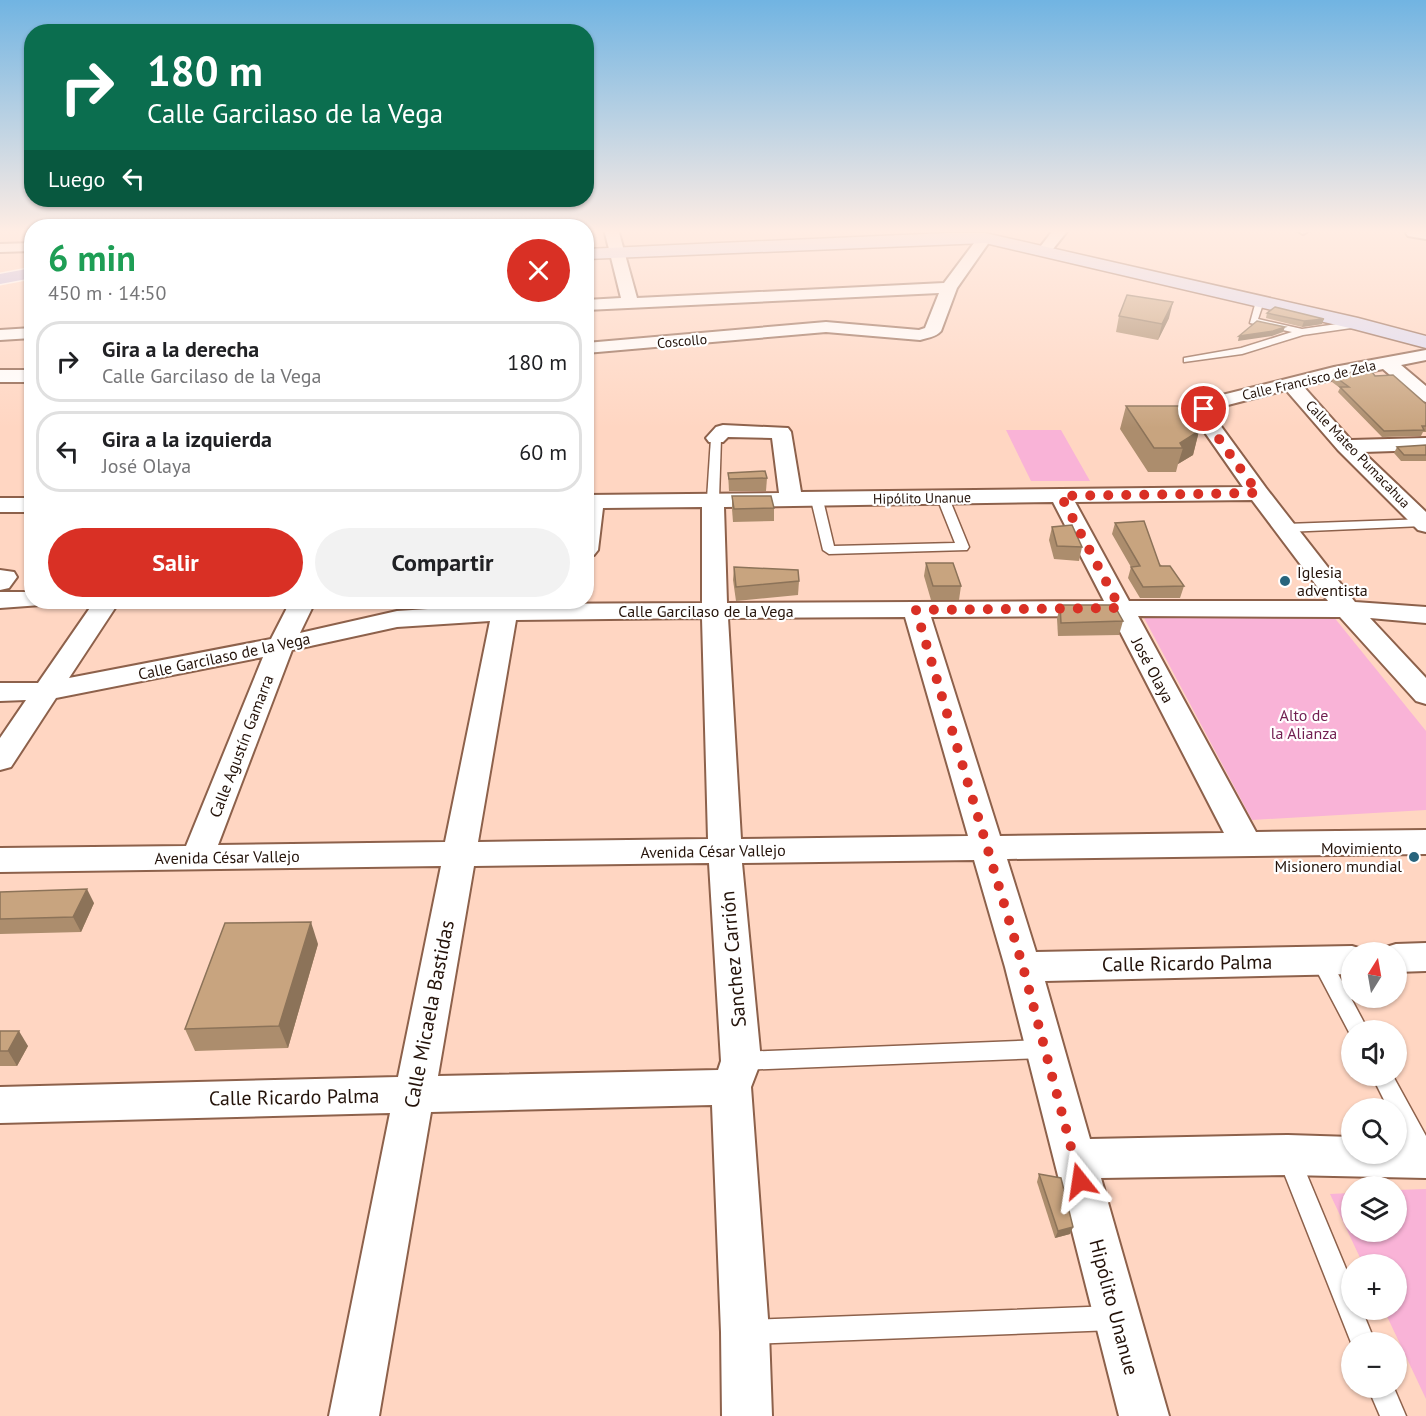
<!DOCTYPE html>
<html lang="es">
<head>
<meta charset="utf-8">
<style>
  body { margin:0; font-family:"PT Sans",sans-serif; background:#f2f2f2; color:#202124; height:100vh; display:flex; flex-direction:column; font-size:22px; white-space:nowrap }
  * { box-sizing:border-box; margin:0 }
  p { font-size:20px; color:#757577 }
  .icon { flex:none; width:33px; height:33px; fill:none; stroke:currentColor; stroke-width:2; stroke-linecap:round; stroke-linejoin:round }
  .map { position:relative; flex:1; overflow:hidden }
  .drawer { position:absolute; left:24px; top:219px; width:570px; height:390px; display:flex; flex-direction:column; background:#fff; border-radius:24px; box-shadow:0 2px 4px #0004 }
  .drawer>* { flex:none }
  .banner { position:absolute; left:24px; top:24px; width:570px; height:183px; border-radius:24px; box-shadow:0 2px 4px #0004; background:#0b6e4f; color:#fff; overflow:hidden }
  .needle { width:39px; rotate:11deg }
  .controls { position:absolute; left:1341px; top:942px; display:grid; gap:12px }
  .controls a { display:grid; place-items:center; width:66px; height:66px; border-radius:50%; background:#fff; box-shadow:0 2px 4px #0004; font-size:30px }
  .pin { position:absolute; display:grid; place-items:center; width:51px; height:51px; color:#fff; margin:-26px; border:3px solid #fff; border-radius:50%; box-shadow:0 2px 6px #0007 }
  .me { position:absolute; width:66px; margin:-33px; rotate:345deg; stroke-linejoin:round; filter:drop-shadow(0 0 4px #0008) }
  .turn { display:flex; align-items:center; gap:21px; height:126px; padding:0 24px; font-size:27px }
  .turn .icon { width:78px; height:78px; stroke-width:2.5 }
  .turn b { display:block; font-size:42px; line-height:51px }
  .then { display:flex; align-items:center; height:57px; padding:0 24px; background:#0003; gap:12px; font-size:22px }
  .round { display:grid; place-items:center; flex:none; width:63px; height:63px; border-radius:32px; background:#f2f2f2 }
  .overview { display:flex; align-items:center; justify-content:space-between; height:102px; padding:0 24px }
  h1 { font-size:36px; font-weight:700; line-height:45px; color:#1e9e55 }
  .button { display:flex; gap:12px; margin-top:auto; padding:12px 24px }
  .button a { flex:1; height:69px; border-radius:36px; background:#d93025; color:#fff; font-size:24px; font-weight:700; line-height:69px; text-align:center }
  .button a+a { background:#f2f2f2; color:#202124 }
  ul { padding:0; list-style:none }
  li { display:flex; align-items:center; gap:18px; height:81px; margin:0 12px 9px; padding:0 12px; border:3px solid #e0e0e0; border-radius:24px }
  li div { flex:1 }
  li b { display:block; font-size:22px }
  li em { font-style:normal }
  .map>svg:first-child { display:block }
  .green { fill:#f9b3d7 }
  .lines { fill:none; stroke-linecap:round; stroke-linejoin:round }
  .lane-casing { stroke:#8d614b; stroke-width:3 }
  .street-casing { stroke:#8d614b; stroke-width:4 }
  .secondary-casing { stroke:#8d614b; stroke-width:3 }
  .primary-casing { stroke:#fff; stroke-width:3 }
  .lane { fill:#fff; fill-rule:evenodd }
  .street { fill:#fff; fill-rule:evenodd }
  .secondary { fill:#dcdaf3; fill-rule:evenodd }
  .primary { fill:#bab5e6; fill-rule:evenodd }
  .wall { fill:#ac8d6d }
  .shaded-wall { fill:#8c7359 }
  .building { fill:#c8a47f; stroke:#8c7359; stroke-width:1.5 }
  .route { stroke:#d93025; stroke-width:10; stroke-dasharray:0 18 }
  .poi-dot { fill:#28647c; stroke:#fff; stroke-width:2 }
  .labels { text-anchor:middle; stroke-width:4.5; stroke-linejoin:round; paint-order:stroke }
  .far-street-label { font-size:14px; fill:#24130a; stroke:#fff }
  .poi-label { font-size:16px; fill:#24130a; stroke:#fff; text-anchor:start }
  .street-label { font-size:16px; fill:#24130a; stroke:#fff }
  .park-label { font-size:16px; fill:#711f51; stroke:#fff }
  .near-street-label { font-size:20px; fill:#24130a; stroke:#fff }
</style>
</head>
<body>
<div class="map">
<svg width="1426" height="1416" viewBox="0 0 1426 1416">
  <rect width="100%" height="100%" fill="#ffd6c2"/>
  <g class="green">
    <polygon points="1006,430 1061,430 1090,481 1031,481"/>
    <polygon points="1143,616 1333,616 1426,731 1426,810 1252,820"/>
    <polygon points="1426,1189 1426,1399 1384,1310 1396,1310 1396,1264 1363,1264 1330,1194 1351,1193 1352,1232 1396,1232 1397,1190"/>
  </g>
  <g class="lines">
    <g class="lane-casing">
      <g id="lane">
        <polygon points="1260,298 1264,301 1258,319 1302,329 1358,321 1362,324 1358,327 1303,335 1242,354 1184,362 1184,358 1241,348 1292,332 1250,323 1256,301"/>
        <polygon points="716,435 721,438 719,499 713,502 707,499 711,438"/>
        <polygon points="943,495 949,498 969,547 967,550 829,554 823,550 811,500 813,498 817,496 823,500 834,546 955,543 937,498"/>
        <polygon points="1426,519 1426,525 1423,526 1286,532 1280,528 1286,524"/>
        <polygon points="1321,952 1328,955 1368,1030 1352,1030 1351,1036 1311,960 1314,955"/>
        <polygon points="1044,1040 1051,1043 1054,1049 1051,1055 1044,1058 741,1070 734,1067 731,1061 734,1055 741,1052"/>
        <polygon points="1372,1076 1393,1076 1426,1136 1426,1168 1418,1165 1396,1124 1396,1108 1388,1108"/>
        <polygon points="1289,1148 1297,1151 1352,1283 1352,1310 1362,1310 1375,1342 1352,1342 1352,1345 1278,1158 1281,1151"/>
        <polygon points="1114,1306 1123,1309 1126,1318 1123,1327 1114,1330 748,1344 739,1341 736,1332 739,1323 748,1320"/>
        <polygon points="1368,1388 1394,1388 1406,1416 1380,1416"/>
      </g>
    </g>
    <g class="street-casing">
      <g id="street">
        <path d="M604,229h14l19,69 307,-15 36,-48h10l2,3 -35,50 -16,43c-5,6 -14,7 -21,9l-94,-8 -240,21v-10l240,-21 93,8 6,-2 14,-35 -353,17v-10l35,-2z"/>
        <polygon points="1054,229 1069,229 1049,254 1039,254 1037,251"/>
        <polygon points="1295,229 1310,229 1310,230 1303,234"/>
        <polygon points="1417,229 1426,231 1426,239 1408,236 1406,233 1408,230"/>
        <polygon points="32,243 32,251 0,252 0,244"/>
        <polygon points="32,328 32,338 0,340 0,330"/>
        <path d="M1426,350v10l-25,5 25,21v16l-7,-2 -36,-31 -80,17 48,54 75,-2v12l-63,2 63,60v20l-8,-2 -80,-80 -52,-60 -62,16 -12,8 54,74 89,114 71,5v16l-56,-5 56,60v26l-10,-3 -76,-84 -202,-1 118,216 170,-2v24l-419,5 29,93 316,-6 13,4 1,2h-14v22l-307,7 45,158 198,-4 64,2v17h44v-16h30v40l-138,-3 -187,3 68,238h-50l-114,-449 -31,-107 -232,3 19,198 -10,26 18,245 3,84h-50l-1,-84 -9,-227 -281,7 -52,304h-50l61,-303 -390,10v-36l398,-10 43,-211 -441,6v-24l186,-2 77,-189 -207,41 -45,69 -11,3v-32l26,-38 -26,1v-18h38l56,-81h25l-50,76 202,-39 19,-37h25l-15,31 97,-22 108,-7 197,-1v-96l-99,1 -5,42 -4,5 -8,2v-62l193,-2 -7,-55 -44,-1 -5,5h-14l-3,-4 10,-11 7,-2 65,3 3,4 10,60 442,-5 -51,-73 10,-12 8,-4 124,-31zM1252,500l76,101h-199l-54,-99zM1053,502l51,99 -377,2 -3,-96zM1112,616l112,217 -224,3 -69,-219zM905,617l63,219 -227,3 -13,-221zM702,618l6,221 -230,3 38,-222zM490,621l-45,221 -227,3 74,-195 105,-23zM709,863l12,198 -3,9 -280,6 36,-210z"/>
        <rect x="0" y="370" width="32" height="12"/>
        <rect x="0" y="498" width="32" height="14"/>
        <polygon points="0,570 14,572 17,577 9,588 0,590"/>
        <polygon points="0,592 32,592 32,602 44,602 41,605 0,608"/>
        <polygon points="1426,943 1426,971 1396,972 1396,952 1381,952 1383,948 1396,944"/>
      </g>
    </g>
    <g class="secondary-casing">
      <polygon id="secondary" points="947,233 985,233 1358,318 1426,336 1426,348 1354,329 985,243 586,259 586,249"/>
    </g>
    <g class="primary-casing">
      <polygon id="primary" points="32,268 32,278 0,284 0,274"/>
    </g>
    <use href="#lane" class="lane"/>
    <use href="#street" class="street"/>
    <use href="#secondary" class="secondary"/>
    <use href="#primary" class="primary"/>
  </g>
  <g class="wall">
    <polygon points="1267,313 1322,324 1302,327 1266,318"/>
    <polygon points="1119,316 1169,318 1158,340 1116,332"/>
    <polygon points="1334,376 1375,376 1426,404 1426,432 1423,432 1421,436 1382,437 1338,392 1340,388 1332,382"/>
    <polygon points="1126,406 1199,431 1193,455 1178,464 1176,472 1148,472 1120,429"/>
    <polygon points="1426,445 1426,461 1401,461 1394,453 1397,447"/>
    <polygon points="728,473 767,478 766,491 729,491"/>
    <polygon points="732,496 774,508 774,521 733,522 732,509"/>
    <polygon points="1115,523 1184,586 1180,598 1140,598 1128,578 1131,567 1112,534"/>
    <polygon points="1052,527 1082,547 1079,561 1054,559 1049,540"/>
    <polygon points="926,563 961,586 959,600 931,600 924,576"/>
    <polygon points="734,567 799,581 798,595 736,601 733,580"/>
    <polygon points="1060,605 1123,621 1119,635 1058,636 1057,619"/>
    <polygon points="0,892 94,903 81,932 0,934"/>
    <polygon points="318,944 288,1048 195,1051 185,1029"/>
    <polygon points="0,1031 28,1046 17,1066 0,1066"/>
    <polygon points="1039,1174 1073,1227 1070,1234 1055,1238 1037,1182"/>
  </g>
  <g class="shaded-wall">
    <polygon points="1173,302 1169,318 1158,340 1162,324"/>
    <polygon points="1324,319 1322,324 1302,327 1304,321"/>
    <polygon points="1285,327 1283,332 1272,336 1238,341 1239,336"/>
    <polygon points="1199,431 1193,455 1178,464 1183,448 1180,443"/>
    <polygon points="87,889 94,903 81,932 73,917"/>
    <polygon points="311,922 318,944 288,1048 279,1026"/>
    <polygon points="19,1031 28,1046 17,1066 8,1051"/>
    <polygon points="1073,1227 1070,1234 1055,1238 1058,1231"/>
  </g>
  <g class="building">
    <polygon points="1127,295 1173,302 1162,324 1119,316"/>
    <polygon points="1275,307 1324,319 1304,321 1267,313"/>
    <polygon points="1257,321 1285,327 1273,331 1239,336"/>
    <polygon points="1367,369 1370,369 1375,376 1393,375 1426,404 1426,426 1422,426 1424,430 1384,431 1340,387 1349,387 1334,376"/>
    <polygon points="1126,406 1180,406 1199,431 1180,443 1183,448 1154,448"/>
    <polygon points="1426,445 1426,455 1404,455 1397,447"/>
    <polygon points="765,471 767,478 729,479 728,473"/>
    <polygon points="732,496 771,496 774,508 734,509"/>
    <polygon points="1144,521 1160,566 1170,566 1184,586 1143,587 1131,567 1140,566 1115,523"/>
    <polygon points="1072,525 1082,547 1057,546 1052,527"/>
    <polygon points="926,563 953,563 961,586 933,586"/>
    <polygon points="734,567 798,570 799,581 736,587"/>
    <polygon points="1060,605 1114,605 1123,621 1061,623"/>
    <polygon points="87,889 73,917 0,919 0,892"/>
    <polygon points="311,922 279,1026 185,1029 225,923"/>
    <polygon points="0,1031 19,1031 8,1051 0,1051"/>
    <polygon points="1039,1174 1061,1178 1073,1227 1058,1231"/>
  </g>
  <linearGradient id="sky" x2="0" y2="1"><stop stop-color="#71b4e2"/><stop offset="0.54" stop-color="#ffede4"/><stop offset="1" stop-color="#ffede4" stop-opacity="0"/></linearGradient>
  <rect width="1426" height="428" fill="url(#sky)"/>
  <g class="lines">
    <polyline class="route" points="1080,1181 1023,967 916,610 1120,608 1061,496 1258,493 1206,421 1202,414 1204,409"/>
  </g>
  <g class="poi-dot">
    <circle cx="1285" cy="581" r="6"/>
    <circle cx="1414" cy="857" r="6"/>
  </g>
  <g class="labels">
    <g class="far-street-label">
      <text transform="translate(682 341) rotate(-5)" y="5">Coscollo</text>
      <text transform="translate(1309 380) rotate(-13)" y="5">Calle Francisco de Zela</text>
      <text transform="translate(1358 454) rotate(46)" y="5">Calle Mateo Pumacahua</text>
      <text transform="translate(922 498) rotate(-1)" y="5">Hipólito Unanue</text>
    </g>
    <g class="poi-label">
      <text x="1297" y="578">Iglesia<tspan x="1297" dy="18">adventista</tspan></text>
      <text x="1402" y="854" text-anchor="end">Movimiento<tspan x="1402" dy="18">Misionero mundial</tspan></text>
    </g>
    <g class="street-label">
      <text x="706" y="617">Calle Garcilaso de la Vega</text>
      <text transform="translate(224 656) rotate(-12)" y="6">Calle Garcilaso de la Vega</text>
      <text transform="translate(1153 670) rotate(62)" y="6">José Olaya</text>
      <text transform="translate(241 746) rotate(-69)" y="6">Calle Agustín Gamarra</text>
      <text transform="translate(713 851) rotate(-1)" y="6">Avenida César Vallejo</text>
      <text transform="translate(227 857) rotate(-1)" y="6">Avenida César Vallejo</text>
    </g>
    <g class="park-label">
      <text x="1304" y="721">Alto de<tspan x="1304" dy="18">la Alianza</tspan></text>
    </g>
    <g class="near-street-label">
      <text transform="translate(733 959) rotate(-95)" y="7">Sanchez Carrión</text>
      <text transform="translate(1187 963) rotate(-1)" y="7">Calle Ricardo Palma</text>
      <text transform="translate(429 1014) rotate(-79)" y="7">Calle Micaela Bastidas</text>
      <text transform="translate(294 1097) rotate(-1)" y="7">Calle Ricardo Palma</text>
      <text transform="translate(1114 1307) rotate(75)" y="7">Hipólito Unanue</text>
    </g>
  </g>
</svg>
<div class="controls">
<a><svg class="needle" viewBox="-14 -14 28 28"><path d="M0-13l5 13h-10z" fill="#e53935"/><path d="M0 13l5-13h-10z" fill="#757577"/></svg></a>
<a><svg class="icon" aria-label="sound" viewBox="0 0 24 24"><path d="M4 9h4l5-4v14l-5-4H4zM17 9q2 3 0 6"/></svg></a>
<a><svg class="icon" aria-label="search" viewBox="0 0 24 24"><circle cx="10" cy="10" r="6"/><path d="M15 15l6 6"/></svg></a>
<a><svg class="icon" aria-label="layers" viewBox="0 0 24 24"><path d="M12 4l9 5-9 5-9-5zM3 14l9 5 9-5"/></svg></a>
<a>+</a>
<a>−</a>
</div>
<div class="pin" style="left:1204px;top:409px;background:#d93025"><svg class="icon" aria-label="arrive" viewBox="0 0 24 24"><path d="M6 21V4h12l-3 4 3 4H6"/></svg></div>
<svg class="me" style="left:1080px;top:1181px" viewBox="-20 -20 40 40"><path d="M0-17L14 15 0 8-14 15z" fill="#d93025" stroke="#fff" stroke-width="4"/></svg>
<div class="banner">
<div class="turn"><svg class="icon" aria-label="right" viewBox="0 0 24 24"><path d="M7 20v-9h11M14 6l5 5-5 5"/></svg><div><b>180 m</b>Calle Garcilaso de la Vega</div></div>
<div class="then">Luego<svg class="icon" aria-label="left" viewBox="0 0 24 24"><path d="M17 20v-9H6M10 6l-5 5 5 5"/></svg></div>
</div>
<section class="drawer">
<div class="overview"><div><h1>6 min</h1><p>450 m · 14:50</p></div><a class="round" style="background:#d93025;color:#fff"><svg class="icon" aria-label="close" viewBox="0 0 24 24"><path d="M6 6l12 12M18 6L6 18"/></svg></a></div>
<ul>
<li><svg class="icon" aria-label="right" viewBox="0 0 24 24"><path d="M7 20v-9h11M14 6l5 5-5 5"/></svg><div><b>Gira a la derecha</b><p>Calle Garcilaso de la Vega</p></div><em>180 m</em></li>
<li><svg class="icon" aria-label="left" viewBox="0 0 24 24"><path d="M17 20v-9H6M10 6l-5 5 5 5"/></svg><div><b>Gira a la izquierda</b><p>José Olaya</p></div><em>60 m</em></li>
</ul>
<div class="button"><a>Salir</a><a>Compartir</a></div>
</section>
</div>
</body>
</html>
